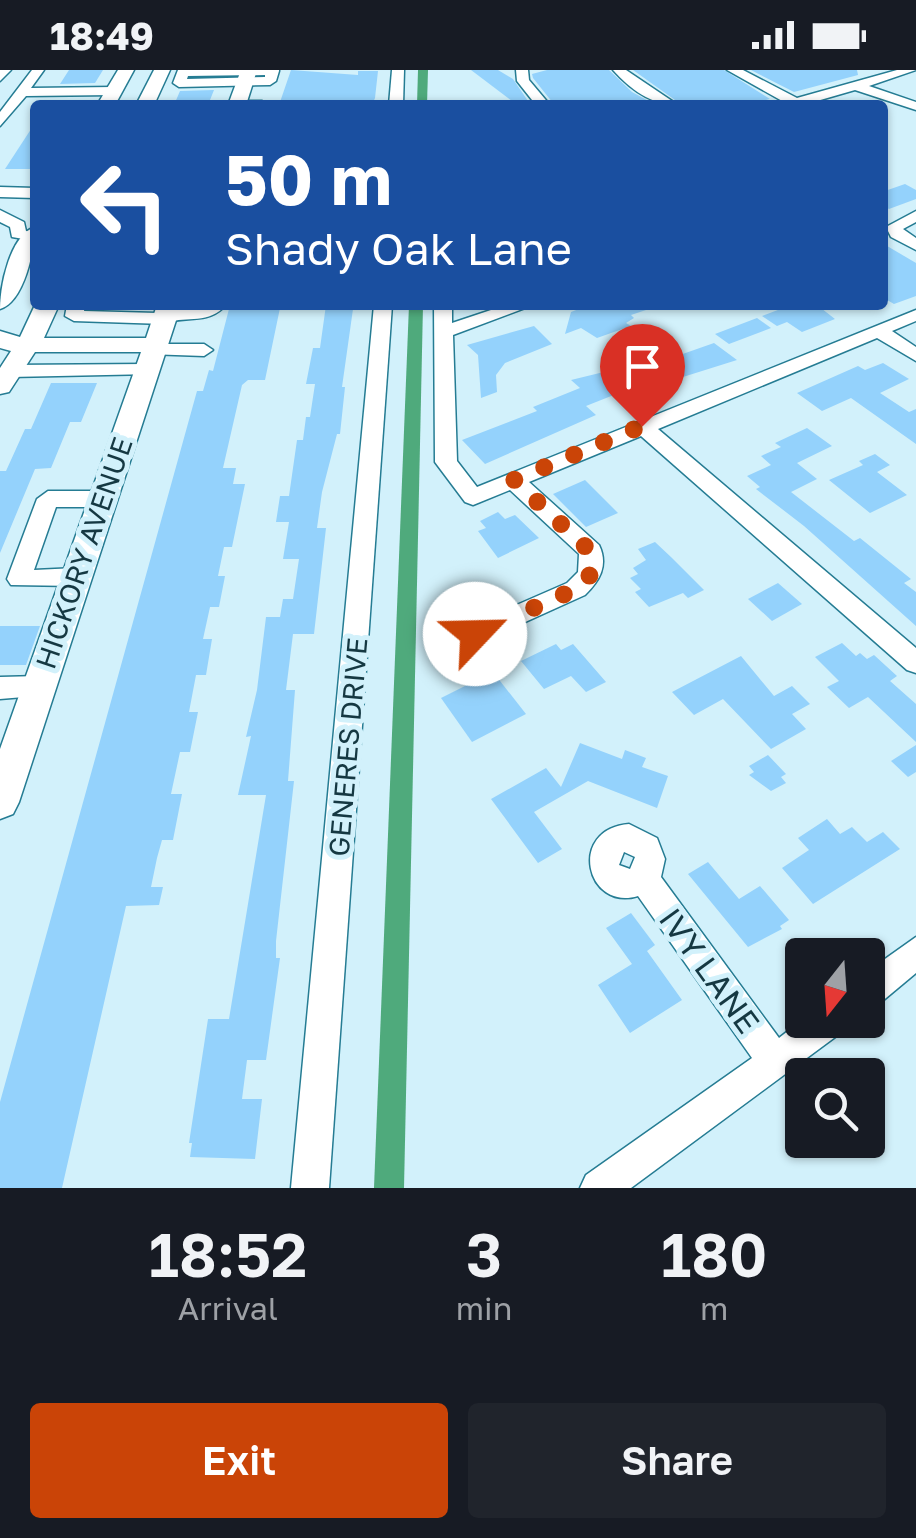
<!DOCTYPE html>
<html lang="en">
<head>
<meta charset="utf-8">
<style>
  body { margin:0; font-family:"Golos Text",sans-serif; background:#20242c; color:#f1f3f6; height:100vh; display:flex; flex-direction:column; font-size:38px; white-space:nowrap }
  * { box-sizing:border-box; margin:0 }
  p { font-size:32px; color:#9ea1a6 }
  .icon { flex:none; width:55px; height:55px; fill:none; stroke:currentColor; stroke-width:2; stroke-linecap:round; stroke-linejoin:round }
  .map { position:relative; height:1118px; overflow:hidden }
  .panel { display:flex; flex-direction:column; background:#171b24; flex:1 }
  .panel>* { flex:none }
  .guide { position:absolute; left:30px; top:30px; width:858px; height:210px; border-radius:10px; box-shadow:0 2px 8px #0004; background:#1a4fa0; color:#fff; overflow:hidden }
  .needle { width:65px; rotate:197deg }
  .fabs { position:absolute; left:785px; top:868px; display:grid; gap:20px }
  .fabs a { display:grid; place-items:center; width:100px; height:100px; border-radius:10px; background:#171b24; box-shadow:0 2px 8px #0004; font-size:50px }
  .pin { position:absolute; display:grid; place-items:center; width:85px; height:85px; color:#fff; margin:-102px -42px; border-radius:50% 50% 50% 0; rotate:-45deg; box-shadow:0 0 10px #0007 }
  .pin .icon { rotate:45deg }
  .me { position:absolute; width:110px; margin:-55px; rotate:66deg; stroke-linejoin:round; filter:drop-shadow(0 0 8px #0008) }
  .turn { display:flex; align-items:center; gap:35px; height:210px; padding:0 30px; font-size:45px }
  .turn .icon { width:130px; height:130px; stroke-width:2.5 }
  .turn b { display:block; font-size:70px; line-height:85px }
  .eta { display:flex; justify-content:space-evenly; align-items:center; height:170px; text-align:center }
  .eta b { font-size:60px; font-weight:600; line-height:70px }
  .action { display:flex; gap:20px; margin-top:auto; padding:20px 30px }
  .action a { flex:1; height:115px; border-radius:10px; background:#ca4407; color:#fff; font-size:40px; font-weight:600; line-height:115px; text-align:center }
  .action a+a { background:#20242c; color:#f1f3f6 }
  .status { display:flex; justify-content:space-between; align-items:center; height:70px; padding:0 50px; background:#171b24; direction:ltr }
  .status svg { height:28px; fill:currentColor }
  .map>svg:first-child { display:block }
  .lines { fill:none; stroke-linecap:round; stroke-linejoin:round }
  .canal { fill:#4faa7c; fill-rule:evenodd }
  .building { fill:#94d2fc }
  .minor-casing { stroke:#257c93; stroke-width:3 }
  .major-casing { stroke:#257c93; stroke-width:3 }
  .minor { fill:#fff; fill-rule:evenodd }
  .major { fill:#fff; fill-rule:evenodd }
  .route { stroke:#ca4407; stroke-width:18; stroke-dasharray:0 32.4 }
  .labels { text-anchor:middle; stroke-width:10; stroke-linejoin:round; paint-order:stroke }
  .street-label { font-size:28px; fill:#153842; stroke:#d2f1fb }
  .near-street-label { font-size:32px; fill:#153842; stroke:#d2f1fb }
</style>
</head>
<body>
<div class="status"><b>18:49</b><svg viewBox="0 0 49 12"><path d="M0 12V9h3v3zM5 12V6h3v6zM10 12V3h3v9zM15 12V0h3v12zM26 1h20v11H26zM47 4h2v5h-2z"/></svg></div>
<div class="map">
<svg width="916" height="1118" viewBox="0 0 916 1118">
  <rect width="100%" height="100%" fill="#d2f1fb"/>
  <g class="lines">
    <g class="canal">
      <polygon points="418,0 428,0 427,35 417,35"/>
      <polygon points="409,235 423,235 404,1118 374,1118"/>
    </g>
  </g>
  <g class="building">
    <polygon points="69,0 103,0 95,13 60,14"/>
    <polygon points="291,0 358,5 358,1 378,1 375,28 372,35 279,35"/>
    <polygon points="471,0 498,0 513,9 528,31 512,31"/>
    <polygon points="547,0 609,0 632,22 656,35 553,33 533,8 532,4"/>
    <polygon points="633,0 724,0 770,29 746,35 730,30 711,35 682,35"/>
    <polygon points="751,0 857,0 858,5 794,22"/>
    <polygon points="214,20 208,35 174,35 180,21"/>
    <polygon points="35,53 35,99 5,99"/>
    <polygon points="905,114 916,120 916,129 889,139 882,135 882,122"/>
    <polygon points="882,173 916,193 916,226 894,234 882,227"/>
    <polygon points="230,235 279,235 280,238 265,310 248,310 242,315 223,398 236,398 233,414 245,414 232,477 224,477 218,506 225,506 219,537 210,537 203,569 212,569 206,605 196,605 189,642 198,642 190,682 180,682 171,724 182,724 173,770 162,770 157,788 151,817 163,817 159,835 126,836 62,1118 0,1118 0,1032 197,321 203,321 209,300 213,301"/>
    <polygon points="326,235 353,239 342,317 345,317 340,364 337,364 322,422 317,458 326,458 314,564 293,564 286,620 295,620 288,711 294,711 276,871 276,888 280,888 266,990 247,990 242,1029 262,1029 255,1089 190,1087 192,1073 189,1073 208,949 229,949 266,725 238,725 251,666 246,667 257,620 266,547 280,547 283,529 293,529 299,489 283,489 289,452 276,452 280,426 289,426 297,370 303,370 306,347 310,347 315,314 306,314 313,278 320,278"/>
    <polygon points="589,235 652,235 652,238 631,245 634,248 626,253 631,256 597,268 581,258 565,264 571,242"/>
    <polygon points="791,235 817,235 835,249 802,262 787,252 777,256 762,246"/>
    <polygon points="757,248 771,258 729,274 715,264"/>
    <polygon points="534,256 552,274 505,293 496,305 497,322 481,328 478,285 467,275"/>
    <polygon points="714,273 737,290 667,312 649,311 586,336 596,345 485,394 462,370 537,341 533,337 580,318 571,310 612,300 620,306"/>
    <polygon points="883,293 909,309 880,323 909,342 916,339 916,374 851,328 822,341 797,323 858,296 865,300"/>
    <polygon points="51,313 97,313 81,352 70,352 51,398 35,399 0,483 0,401 6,401 25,359 31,359"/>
    <polygon points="807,358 832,376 797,393 817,409 791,422 854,471 860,468 911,509 904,513 916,522 916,556 804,456 756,419 760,417 747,406 771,395 761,386 781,377 775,373"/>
    <polygon points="875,384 890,395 877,402 907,425 870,443 829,410 863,395 859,391"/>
    <polygon points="585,410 618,443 586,457 553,424"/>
    <polygon points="498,442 505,449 515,445 539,468 498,488 478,461 486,458 480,451"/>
    <polygon points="655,472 672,488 704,520 688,528 683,523 649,537 635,522 641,519 630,508 638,504 633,498 646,490 638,479"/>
    <polygon points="778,513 802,534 772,551 748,529"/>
    <polygon points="0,556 40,556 26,595 0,595"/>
    <polygon points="842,573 856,586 860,583 867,589 874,585 897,606 890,611 916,634 916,672 868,627 849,638 827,617 839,611 815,587"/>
    <polygon points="556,574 561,580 573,574 606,612 586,622 571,606 544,619 521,591"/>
    <polygon points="741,586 774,626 792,616 810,634 792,644 806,659 771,679 723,629 694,645 672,622"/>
    <polygon points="493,602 526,644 472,672 441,628"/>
    <polygon points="580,673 622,689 625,680 646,688 642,697 668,706 657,738 588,711 534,742 562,779 538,793 491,729 546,698 561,717"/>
    <polygon points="916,675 916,702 908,707 891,691"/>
    <polygon points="768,685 786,704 781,707 786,713 771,721 749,705 754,702 749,696"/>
    <polygon points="827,749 840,764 852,757 867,772 883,762 900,779 813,834 782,798 809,780 798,768"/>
    <polygon points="708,792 739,829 760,816 789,850 780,856 782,859 748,877 688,804"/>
    <polygon points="631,843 655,875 647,881 682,930 630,963 598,915 632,894 606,858"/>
  </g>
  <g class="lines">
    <g class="minor-casing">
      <g id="minor">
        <polygon points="0,0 11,0 0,11"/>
        <polygon points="32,0 44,0 31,18 114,17 121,21 114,25 26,26 0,56 0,42"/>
        <path d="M178,0h101v1l-3,10 -6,4 -91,2 -6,-4zM265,5v2l-78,2 1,-3z"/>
        <polygon points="392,0 404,0 403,35 389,35"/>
        <polygon points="516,0 528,0 529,10 550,35 536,35 517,11"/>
        <path d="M613,0h13l52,35c-27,0 -48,-16 -65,-35z"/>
        <polygon points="727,0 743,0 797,28 897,0 916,0 869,16 916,32 916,40 855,20 803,35 781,35 784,32"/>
        <polygon points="237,31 262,31 269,35 230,35"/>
        <polygon points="0,117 35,118 35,128 0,127"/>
        <polygon points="0,140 24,152 26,161 35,163 35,171 12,167 10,157 0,152"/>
        <polygon points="916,141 916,152 903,159 916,168 916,180 891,167 886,157"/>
        <path d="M67,235h18l-1,6 73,2c14,-10 34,0 49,-8l17,3c-18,17 -40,7 -59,16l-90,-3 -9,-5z"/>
        <polygon points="374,235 392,235 329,1118 291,1118"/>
        <path d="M434,235h18v18l54,-18h27l-80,30 4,126 20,26 439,-177v11l-24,10 24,16v14l-39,-23 -219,91 258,219v25l-9,-3 -266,-234 -112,46 70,63c10,21 0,36 -14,50l-135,61h-18l-4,-7 4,-7 135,-59 11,-11 1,-18 -69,-64 -37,15 -8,-3 -30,-40z"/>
        <polygon points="154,274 204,274 213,280 204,286 147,284 147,276"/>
        <polygon points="147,294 157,300 154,304 10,307 0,301 10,295"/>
        <polygon points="48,421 103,421 114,429 103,437 56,437 34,500 76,498 88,507 76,516 11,515 7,509 37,429"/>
        <polygon points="39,606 48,609 52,617 48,625 0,629 0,607"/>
        <path d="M629,754l28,14 8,21 -4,18 118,161 23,-18h45l-5,12 -211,156h-51l6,-13 166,-117 -114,-162c-52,16 -71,-67 -9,-72zM624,782l11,5 -5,12 -11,-4z"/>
        <polygon points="916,867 916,903 880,933 868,937 868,901"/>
      </g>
    </g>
    <g class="major-casing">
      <g id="major">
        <polygon points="118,0 134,0 115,35 97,35"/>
        <polygon points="154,0 170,0 154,35 136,35"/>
        <polygon points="241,0 257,0 246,35 228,35"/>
        <path d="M35,157c0,22 -11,75 -35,82 0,-23 10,-74 35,-82z"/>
        <polygon points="35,235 59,235 44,268 146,268 157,235 181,235 19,732 13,744 0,749 0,679 141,282 35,282 9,322 0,324 0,298 11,281 0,278 0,261 20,267"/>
      </g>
    </g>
    <use href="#minor" class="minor"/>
    <use href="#major" class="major"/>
  </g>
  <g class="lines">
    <polyline class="route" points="475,564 576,519 590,505 591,482 514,410 642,356"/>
  </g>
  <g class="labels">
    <g class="street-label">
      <text transform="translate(84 483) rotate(-71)" y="10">HICKORY AVENUE</text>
      <text transform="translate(348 677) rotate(-85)" y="10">GENERES DRIVE</text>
    </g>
    <g class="near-street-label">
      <text transform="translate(709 901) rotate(54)" y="11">IVY LANE</text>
    </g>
  </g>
</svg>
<div class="fabs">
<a><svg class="needle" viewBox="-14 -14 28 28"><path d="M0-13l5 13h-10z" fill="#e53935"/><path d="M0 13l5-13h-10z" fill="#9ea1a6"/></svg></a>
<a><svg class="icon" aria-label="search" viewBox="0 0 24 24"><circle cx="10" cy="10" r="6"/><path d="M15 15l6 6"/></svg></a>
</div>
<div class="pin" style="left:642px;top:356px;background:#d93025"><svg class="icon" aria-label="arrive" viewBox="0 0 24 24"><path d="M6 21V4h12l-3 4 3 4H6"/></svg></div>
<svg class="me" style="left:475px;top:564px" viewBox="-20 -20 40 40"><circle r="19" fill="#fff"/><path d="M0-13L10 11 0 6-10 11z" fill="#ca4407"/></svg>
<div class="guide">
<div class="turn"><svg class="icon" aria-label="left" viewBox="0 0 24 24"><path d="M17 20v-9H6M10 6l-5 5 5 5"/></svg><div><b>50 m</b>Shady Oak Lane</div></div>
</div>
</div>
<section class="panel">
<div class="eta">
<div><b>18:52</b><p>Arrival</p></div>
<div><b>3</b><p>min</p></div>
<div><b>180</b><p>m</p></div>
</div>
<div class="action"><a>Exit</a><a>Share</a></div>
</section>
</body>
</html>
